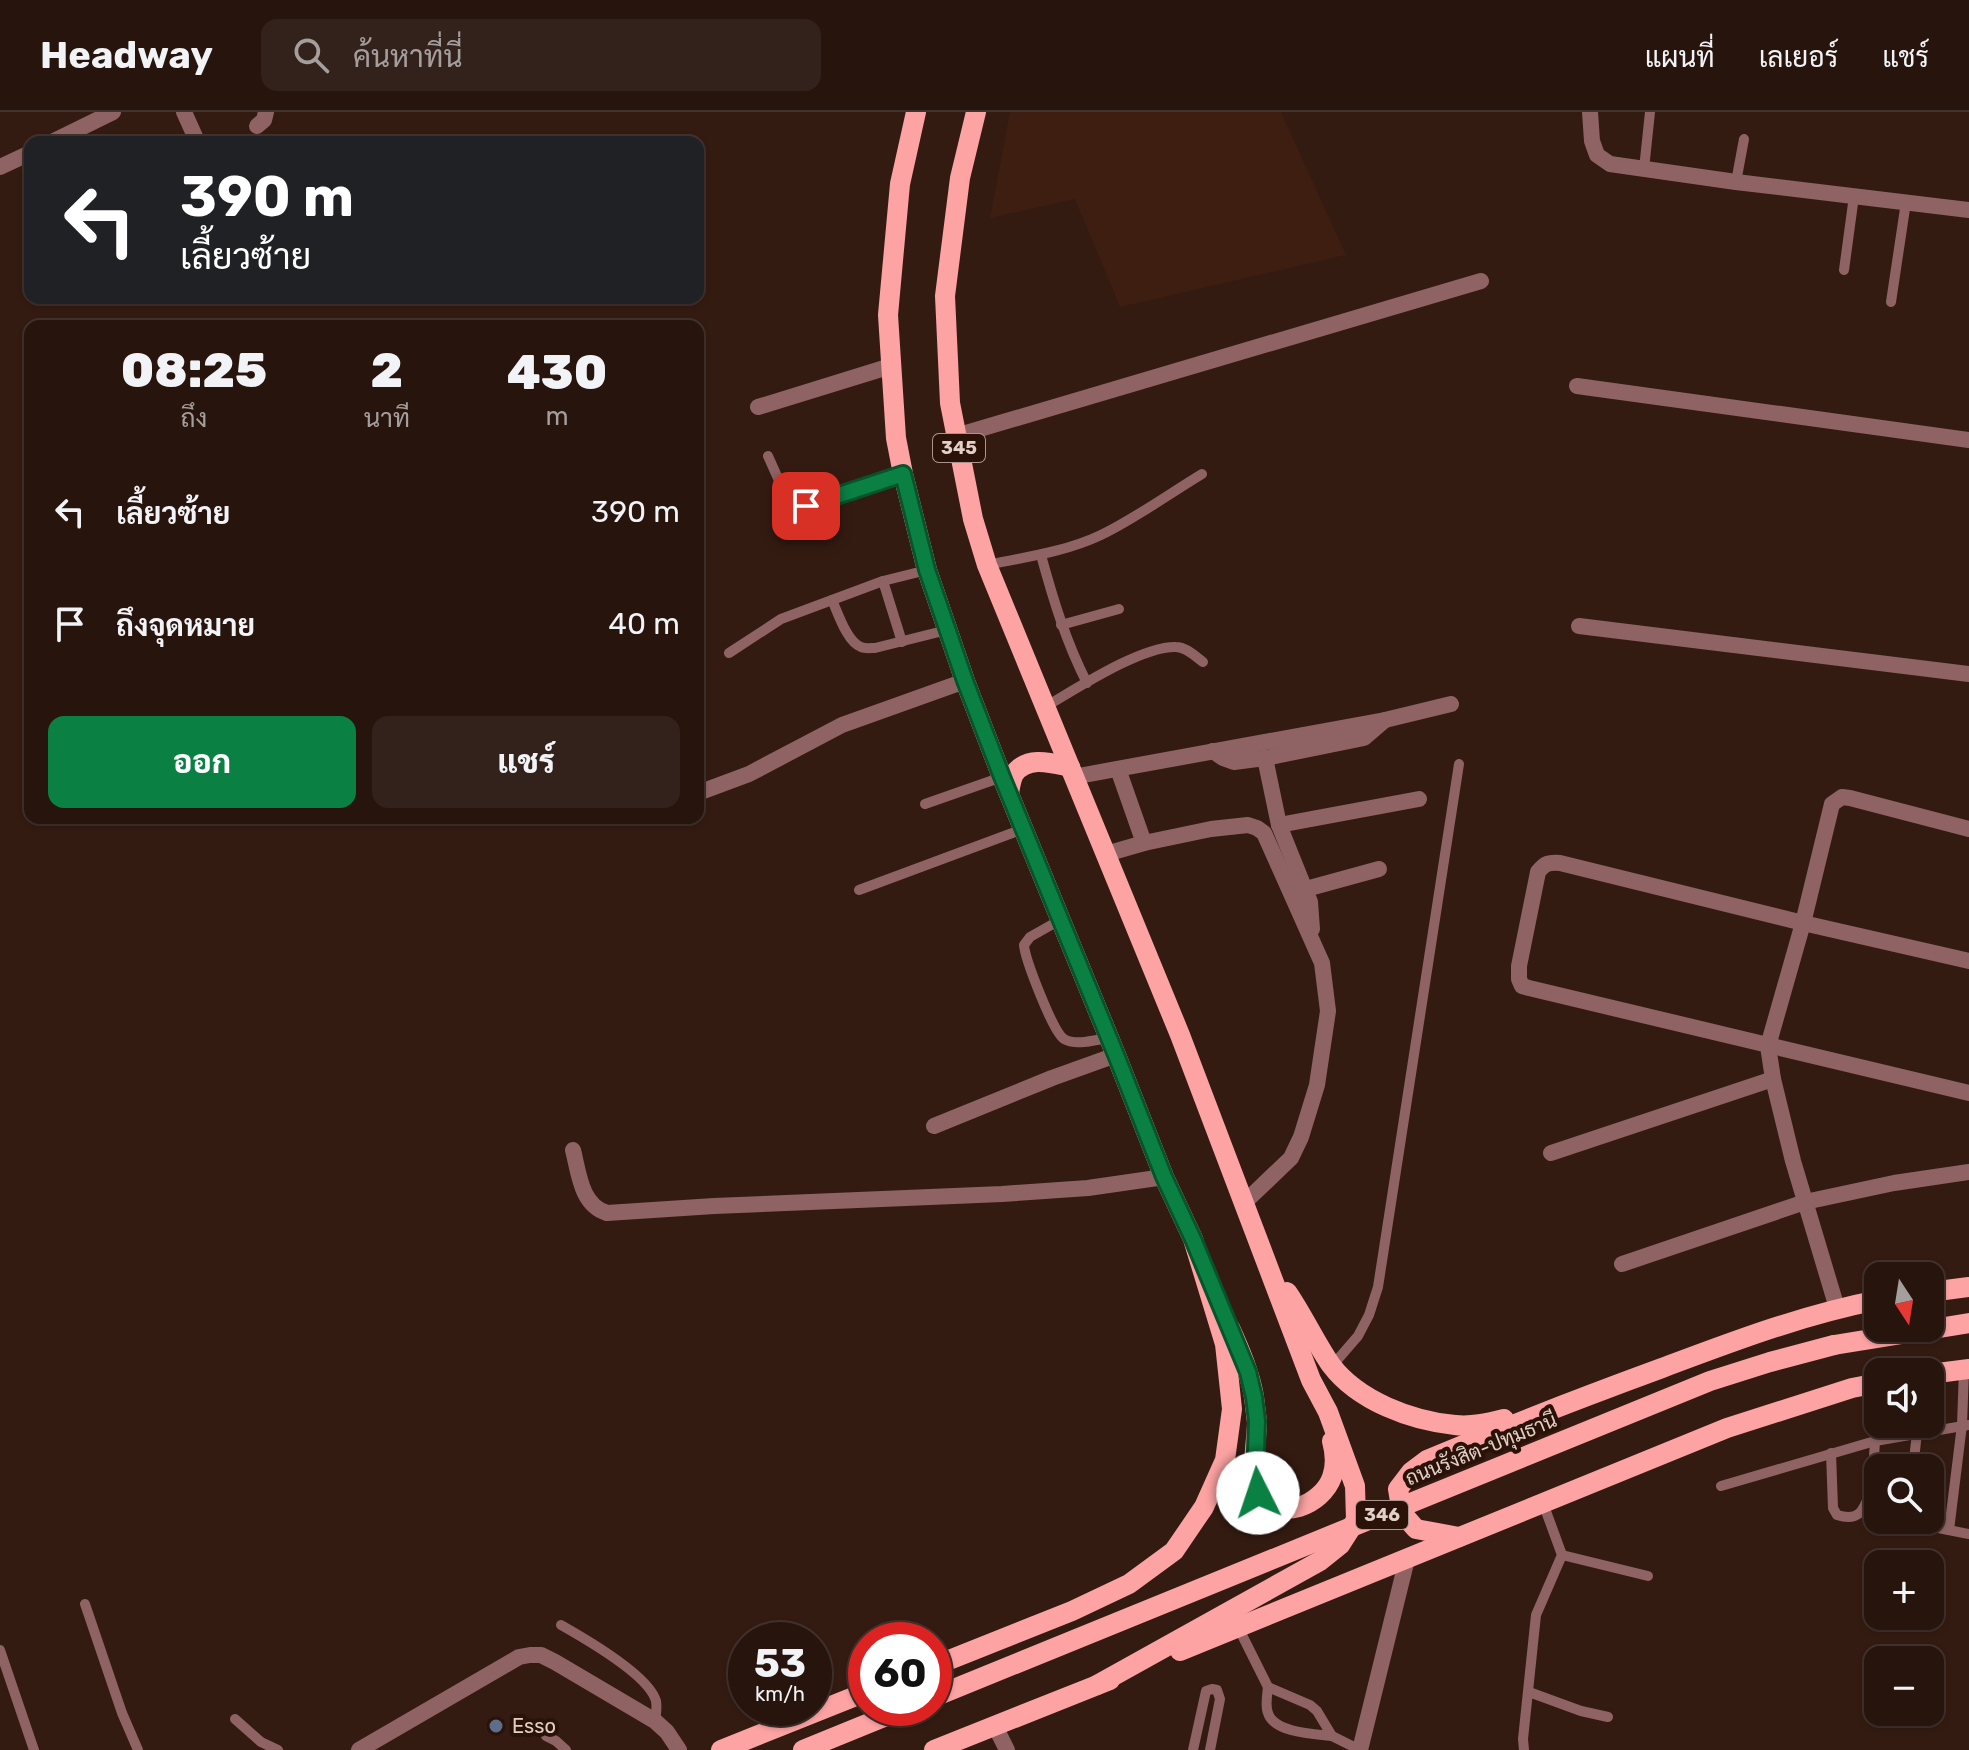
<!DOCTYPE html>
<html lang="th">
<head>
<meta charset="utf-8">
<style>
  body { margin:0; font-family:Rubik,Sarabun,sans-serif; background:#33211b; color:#f1f3f6; height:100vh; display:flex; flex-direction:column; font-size:30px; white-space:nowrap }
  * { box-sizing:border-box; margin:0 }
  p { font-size:26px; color:#a49e9d }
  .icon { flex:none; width:44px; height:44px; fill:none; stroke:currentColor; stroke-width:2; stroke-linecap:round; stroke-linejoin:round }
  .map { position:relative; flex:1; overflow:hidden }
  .details { position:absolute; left:24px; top:208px; width:680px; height:504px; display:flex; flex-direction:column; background:#27140d; border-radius:16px; box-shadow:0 2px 6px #0004,0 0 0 2px #43332e }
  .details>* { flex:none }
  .banner { position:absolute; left:24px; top:24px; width:680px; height:168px; border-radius:16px; box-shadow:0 2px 6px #0004,0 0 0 2px #43332e; background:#202124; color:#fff; overflow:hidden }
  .needle { width:52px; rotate:168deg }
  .buttons { position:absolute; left:1864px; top:1150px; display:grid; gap:16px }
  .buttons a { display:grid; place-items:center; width:80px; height:80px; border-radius:16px; background:#27140d; box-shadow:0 2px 6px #0004,0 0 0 2px #43332e; font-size:40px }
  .speed { position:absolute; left:728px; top:1510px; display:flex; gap:16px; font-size:40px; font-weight:700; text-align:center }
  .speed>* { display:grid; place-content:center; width:104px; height:104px; border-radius:50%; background:#27140d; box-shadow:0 2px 6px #0004,0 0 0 2px #43332e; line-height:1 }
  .speed small { font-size:20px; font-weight:400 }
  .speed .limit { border:12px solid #d22; background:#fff; color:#111 }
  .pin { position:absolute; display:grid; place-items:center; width:68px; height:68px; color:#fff; margin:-34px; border-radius:16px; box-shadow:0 4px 12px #0006 }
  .me { position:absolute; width:88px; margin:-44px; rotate:356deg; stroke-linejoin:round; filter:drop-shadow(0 0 6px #0008) }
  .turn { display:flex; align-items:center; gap:28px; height:168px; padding:0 24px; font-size:36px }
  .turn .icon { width:104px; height:104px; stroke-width:2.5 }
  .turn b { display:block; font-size:56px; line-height:68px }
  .eta { display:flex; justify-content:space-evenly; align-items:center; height:136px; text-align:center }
  .eta b { font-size:48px; font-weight:800; line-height:56px }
  .action { display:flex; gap:16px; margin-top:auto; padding:16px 24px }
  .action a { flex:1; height:92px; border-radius:16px; background:#0b8043; color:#fff; font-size:32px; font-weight:800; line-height:92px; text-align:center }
  .action a+a { background:#33211b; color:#f1f3f6 }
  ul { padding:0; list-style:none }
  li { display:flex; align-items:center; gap:24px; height:112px; padding:0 24px }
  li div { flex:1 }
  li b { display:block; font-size:30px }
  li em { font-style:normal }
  header { display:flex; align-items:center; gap:48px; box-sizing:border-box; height:112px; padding:0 40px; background:#27140d; border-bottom:2px solid #43332e }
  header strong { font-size:38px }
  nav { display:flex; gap:44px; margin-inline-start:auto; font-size:28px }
  .search { width:560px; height:72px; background:#33211b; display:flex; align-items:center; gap:20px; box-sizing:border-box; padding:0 28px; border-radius:16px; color:#a49e9d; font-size:30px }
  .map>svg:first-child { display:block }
  .built { fill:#3d1e10 }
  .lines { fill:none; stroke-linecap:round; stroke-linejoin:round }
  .lane { stroke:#8f6363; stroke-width:10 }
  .street { stroke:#8f6363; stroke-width:16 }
  .primary { stroke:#fda3a3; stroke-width:20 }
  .primary-bridge { stroke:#fda3a3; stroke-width:20 }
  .route-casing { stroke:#07532c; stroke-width:20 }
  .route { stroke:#0b8043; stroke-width:14 }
  .service-dot { fill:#5c6f8a; stroke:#2a1208; stroke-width:3 }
  .labels { text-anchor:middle; stroke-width:8; stroke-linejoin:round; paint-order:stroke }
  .shield { fill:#2a1208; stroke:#aa968e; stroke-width:2 }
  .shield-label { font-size:18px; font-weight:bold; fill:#e1cfc8 }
  .street-label { font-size:20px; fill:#e1cfc8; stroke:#2a1208 }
  .poi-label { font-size:20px; fill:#e1cfc8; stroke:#2a1208; text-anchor:start }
</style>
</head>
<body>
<header>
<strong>Headway</strong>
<div class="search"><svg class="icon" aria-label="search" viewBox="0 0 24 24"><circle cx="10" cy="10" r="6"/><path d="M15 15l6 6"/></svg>ค้นหาที่นี่</div>
<nav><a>แผนที่</a><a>เลเยอร์</a><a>แชร์</a></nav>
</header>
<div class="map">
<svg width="1969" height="1638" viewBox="0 0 1969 1638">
  <rect width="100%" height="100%" fill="#341b11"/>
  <polygon class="built" points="1010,0 1281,0 1346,143 1120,195 1075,87 990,106"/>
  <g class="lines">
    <g class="lane">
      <polyline points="1644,57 1650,0"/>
      <polyline points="1736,70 1744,27"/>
      <polyline points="1844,158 1854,84"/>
      <polyline points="1891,190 1906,90"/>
      <polyline points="768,344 789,391 796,395 806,394 903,362"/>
      <path d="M1041,443c12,44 25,87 46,128"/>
      <path d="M987,453c39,-8 78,-13 114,-30 35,-17 68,-41 101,-61"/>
      <path d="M927,458l-44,11 -51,19c6,13 15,42 29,47 4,2 10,1 14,1l72,-18"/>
      <polyline points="883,469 902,530"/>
      <polyline points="1061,513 1119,497"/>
      <polyline points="729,541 781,507 832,488"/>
      <path d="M1045,595c31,-18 96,-61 131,-60 10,0 19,9 27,15"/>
      <polyline points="925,692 1002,665"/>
      <polyline points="859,778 1023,717"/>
      <path d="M1060,808l-30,17 -6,8c1,14 29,87 40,94 12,7 31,1 44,-1"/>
      <polyline points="1332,1254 1358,1224 1369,1203 1378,1175 1459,652"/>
      <path d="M1831,1341l2,55 4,7c25,8 27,-8 35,-27h6"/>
      <polyline points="1913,1356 1917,1321"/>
      <polyline points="1721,1374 1875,1329 1969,1313"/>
      <polyline points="1872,1376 1875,1329"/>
      <polyline points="1920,1408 1928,1414 1969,1422"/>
      <polyline points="1949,1418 1962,1313 1964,1258"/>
      <polyline points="1562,1443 1648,1464"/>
      <polyline points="85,1492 122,1601 138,1638"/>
      <path d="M561,1513c23,13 88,50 95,76 1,5 0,14 -1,20"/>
      <polyline points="1238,1515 1268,1575 1310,1593 1317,1599 1332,1624 1360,1638"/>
      <polyline points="0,1538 34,1638"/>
      <path d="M1268,1575c-1,9 -3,19 0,26 6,20 47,21 64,23"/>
      <polyline points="1529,1580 1581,1599 1608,1605"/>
      <polyline points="235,1607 261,1630 278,1638"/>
      <polyline points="546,1624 556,1629 566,1638"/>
      <polyline points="1193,1638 1206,1579 1212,1577 1217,1578 1220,1587 1210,1638"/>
      <polyline points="1524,1638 1523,1627 1536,1503 1562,1443 1543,1391"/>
    </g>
    <g class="street">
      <polyline points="184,0 197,29"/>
      <polyline points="1590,0 1592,29 1597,43 1610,52 1736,70 1969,98"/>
      <polyline points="257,14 264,8 266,0"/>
      <polyline points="52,30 113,0"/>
      <polyline points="0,55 30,41"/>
      <polyline points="1577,274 1969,328"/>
      <polyline points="758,295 891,254"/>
      <polyline points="956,324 1481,169"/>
      <polyline points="1579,514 1969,562"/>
      <polyline points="1213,639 1223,646 1234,650 1265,646 1364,626 1385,608"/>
      <polyline points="1265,646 1279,713 1310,790 1312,817"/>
      <polyline points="1118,657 1144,731"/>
      <polyline points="1073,665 1385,608 1451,592"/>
      <polyline points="698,681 749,662 842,613 965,569"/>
      <polyline points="1279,713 1419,687"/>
      <polyline points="1106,742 1144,731 1211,717 1248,713 1257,716 1264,721 1322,851 1328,899 1317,973 1301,1025 1291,1046 1245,1090"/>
      <polyline points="1306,777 1379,757"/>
      <path d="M1969,849l-166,-38 -243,-60c-11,-1 -15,0 -22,9l-19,94v13l3,7 7,2 440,105"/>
      <polyline points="934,1014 1052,966 1116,943"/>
      <path d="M573,1038c6,24 8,55 34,63l107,-7 288,-12 86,-6 76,-11"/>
      <polyline points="1551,1041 1773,967"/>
      <polyline points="1622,1152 1805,1090 1894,1071 1969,1060"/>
      <polyline points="1837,1196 1793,1049 1773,967 1768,934 1803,811 1832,692 1842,685 1850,686 1969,717"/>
      <polyline points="995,1614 1007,1638"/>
      <polyline points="359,1638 519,1545 530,1543 541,1543 555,1550 655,1609 667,1620 679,1638"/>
      <polyline points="1360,1638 1407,1447"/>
    </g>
    <g class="primary">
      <polyline points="916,0 900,72 888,203 896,326 903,362 927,458 965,569 1002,665 1116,943 1164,1065 1193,1127 1225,1232 1232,1297 1225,1348 1204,1395 1174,1439 1129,1472 1072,1499 934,1554"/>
      <polyline points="976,0 960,66 945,184 950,291 973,407 987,453 1180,923 1311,1268 1328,1300 1355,1374 1356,1408 1340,1433 1320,1449 1097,1573"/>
      <path d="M1009,681c1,-5 2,-14 5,-19 13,-19 38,-11 56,-7"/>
      <path d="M1287,1180c16,23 28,50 44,73 27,36 81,56 124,60 16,2 33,-2 49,-6"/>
      <polyline points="1930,1180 1969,1175"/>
      <path d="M1230,1216c10,22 20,45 24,69 1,8 2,17 3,25 0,19 -8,57 2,72 20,29 63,11 73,-17 4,-11 3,-25 0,-36"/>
      <polyline points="1834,1233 1969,1211"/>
      <polyline points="1930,1262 1969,1257"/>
      <path d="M1459,1425l-43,-8 -14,-16 -4,-24 13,-17 16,-12c78,-33 156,-63 235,-92 72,-27 140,-53 216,-68"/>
      <polyline points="1180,1539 1727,1316 1852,1276 1878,1271"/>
      <polyline points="721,1638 866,1580"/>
      <polyline points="803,1638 906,1596"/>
      <polyline points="934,1638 1110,1568"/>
    </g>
    <polyline class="primary-bridge" points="934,1585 1710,1269 1770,1250 1834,1233"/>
  </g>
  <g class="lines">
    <g class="route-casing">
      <polyline id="route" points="806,394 903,362 927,458 965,569 1002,665 1116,943 1164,1065 1193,1127 1248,1260 1254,1285 1257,1309 1255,1367 1258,1381"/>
    </g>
    <use href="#route" class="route"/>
  </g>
  <circle class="service-dot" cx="496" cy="1614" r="8"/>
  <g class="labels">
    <g class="shield">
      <rect x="933" y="322" width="52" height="28" rx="6"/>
      <rect x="1356" y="1389" width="52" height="28" rx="6"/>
    </g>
    <g class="shield-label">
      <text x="959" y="342">345</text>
      <text x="1382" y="1409">346</text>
    </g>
    <g class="street-label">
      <text transform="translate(1481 1337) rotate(-22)" y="7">ถนนรังสิต-ปทุมธานี</text>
    </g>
    <g class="poi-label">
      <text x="512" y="1621">Esso</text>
    </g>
  </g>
</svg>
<div class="buttons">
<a><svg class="needle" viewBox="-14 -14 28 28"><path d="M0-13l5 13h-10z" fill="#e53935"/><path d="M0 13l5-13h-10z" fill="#a49e9d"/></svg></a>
<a><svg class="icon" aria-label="sound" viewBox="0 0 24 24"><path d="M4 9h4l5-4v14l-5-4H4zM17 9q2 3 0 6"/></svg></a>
<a><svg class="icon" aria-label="search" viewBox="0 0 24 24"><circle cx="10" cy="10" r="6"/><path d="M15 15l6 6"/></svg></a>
<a>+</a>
<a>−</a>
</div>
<div class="speed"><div>53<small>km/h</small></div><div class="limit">60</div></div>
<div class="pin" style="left:806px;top:394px;background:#d93025"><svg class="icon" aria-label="arrive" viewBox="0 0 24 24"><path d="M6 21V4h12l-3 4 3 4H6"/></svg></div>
<svg class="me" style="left:1258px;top:1381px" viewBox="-20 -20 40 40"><circle r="19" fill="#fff"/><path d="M0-13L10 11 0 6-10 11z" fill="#0b8043"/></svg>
<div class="banner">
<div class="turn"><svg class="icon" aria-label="left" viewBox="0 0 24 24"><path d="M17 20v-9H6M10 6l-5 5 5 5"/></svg><div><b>390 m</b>เลี้ยวซ้าย</div></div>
</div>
<section class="details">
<div class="eta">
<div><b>08:25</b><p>ถึง</p></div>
<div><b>2</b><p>นาที</p></div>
<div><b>430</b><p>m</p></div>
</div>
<ul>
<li><svg class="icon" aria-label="left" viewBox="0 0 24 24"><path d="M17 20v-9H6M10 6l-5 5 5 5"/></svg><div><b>เลี้ยวซ้าย</b></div><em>390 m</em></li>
<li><svg class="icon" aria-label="arrive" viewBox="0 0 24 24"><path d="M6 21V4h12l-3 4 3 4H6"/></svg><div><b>ถึงจุดหมาย</b></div><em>40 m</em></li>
</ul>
<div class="action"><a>ออก</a><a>แชร์</a></div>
</section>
</div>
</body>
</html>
